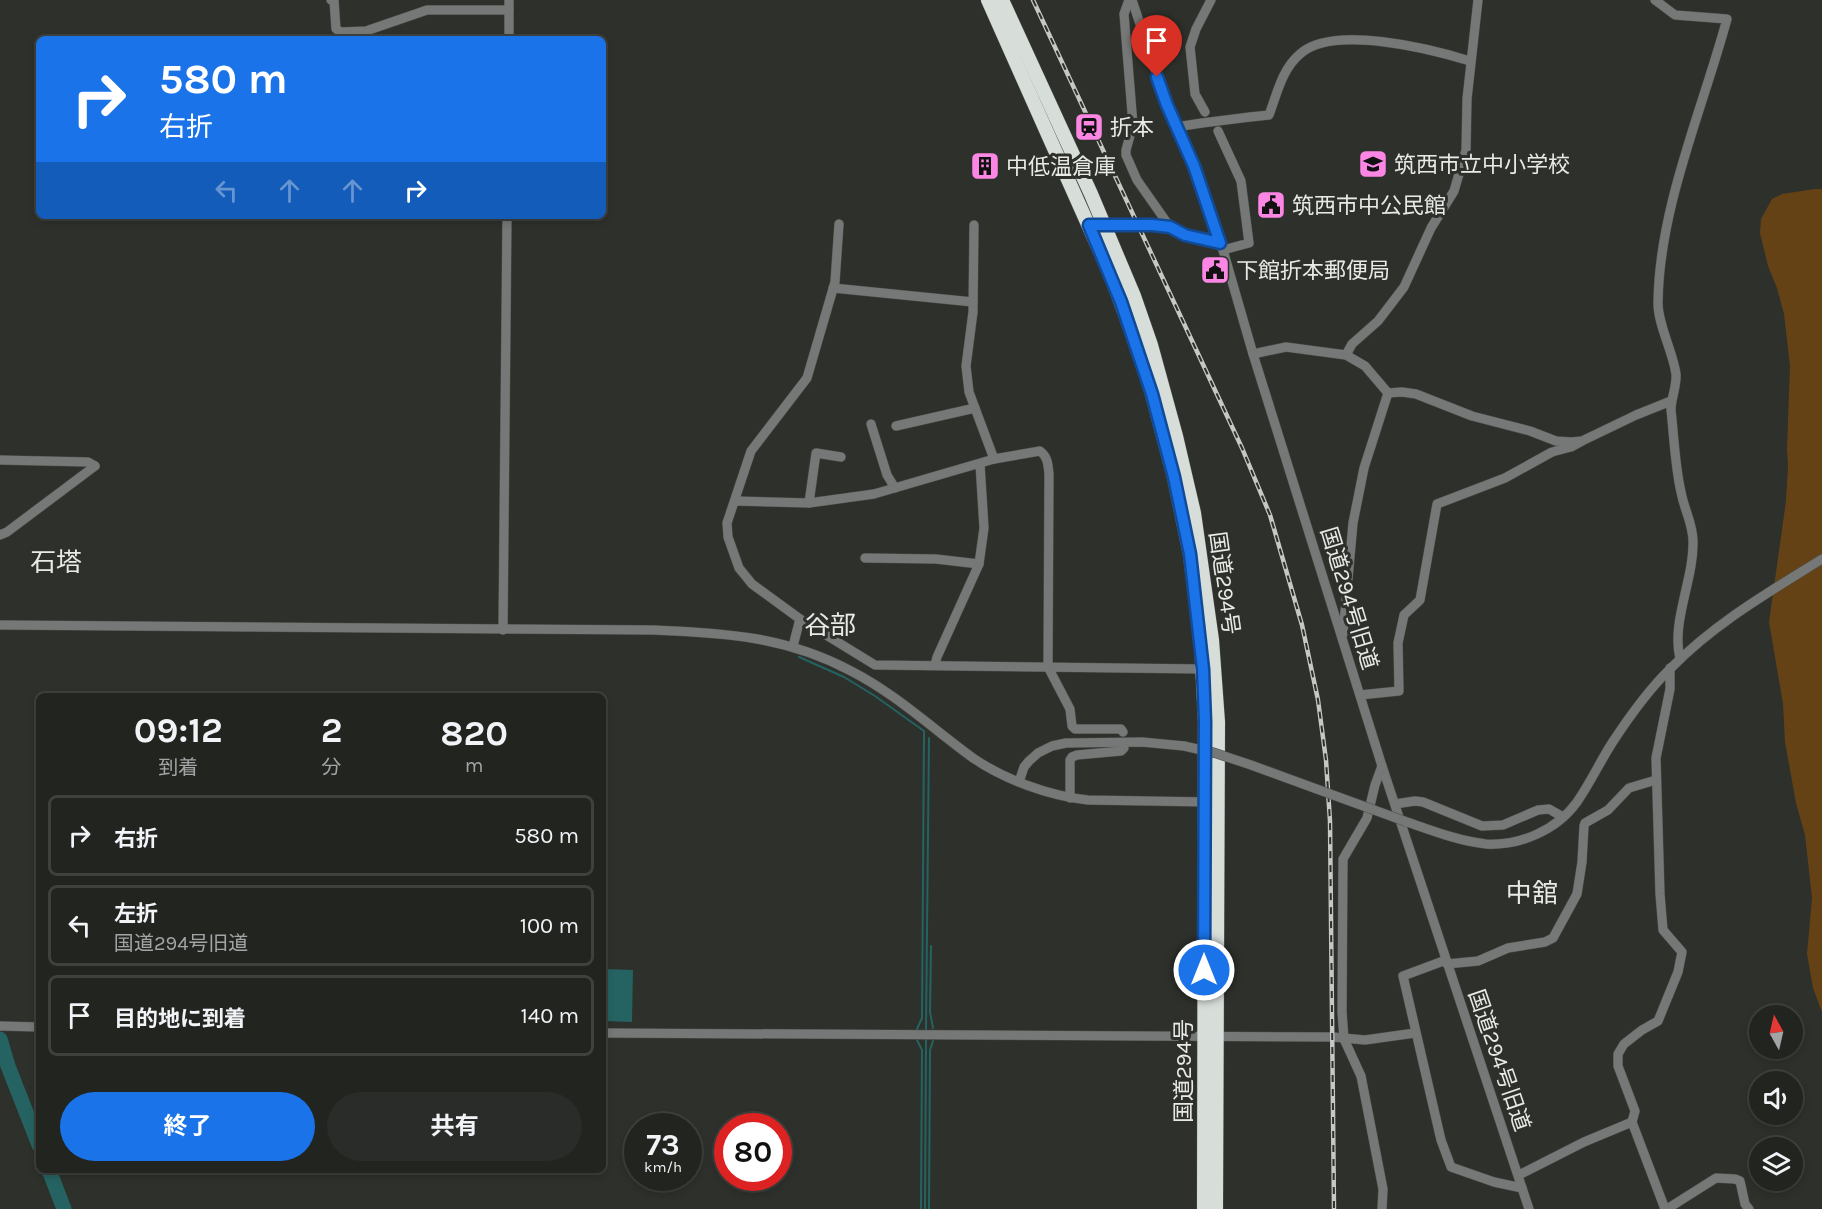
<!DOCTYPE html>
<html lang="ja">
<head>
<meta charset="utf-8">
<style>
  body { margin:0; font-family:Karla,"Noto Sans JP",sans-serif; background:#2a2c29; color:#f1f3f6; height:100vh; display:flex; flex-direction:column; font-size:22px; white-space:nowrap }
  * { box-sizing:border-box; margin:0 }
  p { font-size:20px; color:#a2a4a5 }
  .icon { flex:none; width:33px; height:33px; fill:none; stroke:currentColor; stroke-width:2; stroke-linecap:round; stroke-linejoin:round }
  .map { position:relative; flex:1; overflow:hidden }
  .panel { position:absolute; left:36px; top:693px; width:570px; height:480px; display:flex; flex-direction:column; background:#222420; border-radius:9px; box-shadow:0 3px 9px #0003,0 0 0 2px #3f413e }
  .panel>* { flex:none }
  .guide { position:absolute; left:36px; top:36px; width:570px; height:183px; border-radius:9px; box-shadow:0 3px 9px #0003,0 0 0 2px #3f413e; background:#1a73e8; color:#fff; overflow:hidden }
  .needle { width:39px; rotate:352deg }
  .controls { position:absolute; left:1749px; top:1005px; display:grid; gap:12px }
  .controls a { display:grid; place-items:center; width:54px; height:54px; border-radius:50%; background:#222420; box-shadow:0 3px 9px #0003,0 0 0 2px #3f413e; font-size:30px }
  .speed { position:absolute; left:624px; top:1113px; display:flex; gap:12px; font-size:30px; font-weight:700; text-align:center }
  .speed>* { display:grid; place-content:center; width:78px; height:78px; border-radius:50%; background:#222420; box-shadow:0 3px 9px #0003,0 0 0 2px #3f413e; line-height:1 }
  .speed small { font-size:15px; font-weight:400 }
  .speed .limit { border:9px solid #d22; background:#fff; color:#111 }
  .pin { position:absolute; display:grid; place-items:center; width:51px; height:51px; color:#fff; margin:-62px -26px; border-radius:50% 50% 50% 0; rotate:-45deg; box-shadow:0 0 6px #0007 }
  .pin .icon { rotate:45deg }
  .me { position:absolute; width:66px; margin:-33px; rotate:0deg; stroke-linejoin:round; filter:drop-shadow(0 0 4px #0008) }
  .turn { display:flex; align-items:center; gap:21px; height:126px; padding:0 24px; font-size:27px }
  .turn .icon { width:78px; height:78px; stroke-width:2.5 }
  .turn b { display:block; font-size:42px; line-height:51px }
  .lanes { display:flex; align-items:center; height:57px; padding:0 24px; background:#0003; justify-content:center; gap:30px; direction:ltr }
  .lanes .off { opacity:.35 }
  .eta { display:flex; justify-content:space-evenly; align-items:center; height:102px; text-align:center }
  .eta b { font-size:36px; font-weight:700; line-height:42px }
  .primary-button { display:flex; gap:12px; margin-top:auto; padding:12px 24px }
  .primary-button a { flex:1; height:69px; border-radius:36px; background:#1a73e8; color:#fff; font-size:24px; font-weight:700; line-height:69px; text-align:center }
  .primary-button a+a { background:#2a2c29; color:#f1f3f6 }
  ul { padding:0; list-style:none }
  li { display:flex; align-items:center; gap:18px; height:81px; margin:0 12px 9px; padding:0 12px; border:3px solid #3f413e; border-radius:9px }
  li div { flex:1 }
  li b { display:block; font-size:22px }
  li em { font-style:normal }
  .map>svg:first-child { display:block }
  .green { fill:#654216 }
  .water { fill:#246361 }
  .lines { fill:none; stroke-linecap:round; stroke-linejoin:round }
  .stream { stroke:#246361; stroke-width:2 }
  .river { stroke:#246361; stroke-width:15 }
  .minor-casing { stroke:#4b4e49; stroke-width:10 }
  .highway-casing { stroke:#4b4e49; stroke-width:15 }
  .minor { stroke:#757876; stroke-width:9 }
  .highway { stroke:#d7deda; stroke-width:14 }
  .rail-casing { stroke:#c7c8c5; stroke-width:4.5 }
  .rail { stroke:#2d302b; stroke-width:2; stroke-dasharray:7; stroke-linecap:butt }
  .minor-bridge-casing { stroke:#4b4e49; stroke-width:10; stroke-linecap:butt }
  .minor-bridge { stroke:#757876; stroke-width:9 }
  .route-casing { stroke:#114b97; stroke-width:15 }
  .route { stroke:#1a73e8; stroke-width:10 }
  .labels { text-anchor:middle; stroke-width:6; stroke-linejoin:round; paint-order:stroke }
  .poi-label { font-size:22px; fill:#e9eae7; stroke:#2d302b; text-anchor:start }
  .street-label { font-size:22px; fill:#e9eae7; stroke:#2d302b }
  .quarter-label { font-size:26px; fill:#e9eae7; stroke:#2d302b }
</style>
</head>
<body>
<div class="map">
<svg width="1822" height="1209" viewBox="0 0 1822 1209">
  <rect width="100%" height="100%" fill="#2d302b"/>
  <polygon class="green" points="1815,189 1822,189 1822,1012 1813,988 1807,954 1812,898 1805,835 1796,803 1785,742 1783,704 1769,622 1786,501 1788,466 1787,449 1790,366 1784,314 1777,288 1768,266 1760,233 1761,219 1772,199 1782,194"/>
  <polygon class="water" points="603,969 633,970 632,1022 603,1021"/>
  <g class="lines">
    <g class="stream">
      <polyline points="799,657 844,677 875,696 924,731 922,1018 917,1029"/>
      <polyline points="931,946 930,1012 933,1028"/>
      <polyline points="926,1031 929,738"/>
      <polyline points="917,1040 922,1050 921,1209"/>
      <polyline points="925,1209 926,1038"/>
      <polyline points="929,1209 930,1050 933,1041"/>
    </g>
    <g class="river">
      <polyline points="0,1039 8,1066 39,1145"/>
      <polyline points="49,1170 64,1209"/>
    </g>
    <g class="minor-casing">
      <g id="minor">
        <polyline points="331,0 334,0 336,29 341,32 366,31 427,10 509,10"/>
        <polyline points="1129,0 1124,14 1133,125 1126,150 1126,155 1137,180 1170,227"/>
        <polyline points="1132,0 1167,105 1194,166 1223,250 1253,354 1382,766 1529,1209"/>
        <path d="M1655,0l20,15 52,4c-25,92 -68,189 -69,284 0,22 15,49 18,71 1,12 -5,24 -5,36 3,27 4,56 10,82 3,17 12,32 12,49 1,39 -22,80 -13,118"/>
        <polyline points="509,39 509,0"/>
        <polyline points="1205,112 1195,94 1190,47 1196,29 1211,0"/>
        <path d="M1250,117l19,-2c8,-21 13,-46 31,-61 33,-30 131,-5 170,7"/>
        <polyline points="1176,127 1202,123"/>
        <polyline points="1218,131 1241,181 1249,243 1223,250"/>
        <polyline points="839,224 835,282 807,378 751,451 727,523 728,537 739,568 752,584 800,619 875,665 1203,669"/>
        <polyline points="974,225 973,312 966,366 969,392 994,459"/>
        <polyline points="1099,225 1152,225 1170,227 1185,235 1220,243"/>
        <polyline points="833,288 973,302"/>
        <polyline points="1253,354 1286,347 1346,355 1365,366 1388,393"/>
        <polyline points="1346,355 1352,344 1378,321 1404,287 1431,228 1454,191 1466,150 1467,99 1478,0"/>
        <polyline points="1388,393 1402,392 1416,394 1472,416 1530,431 1556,441 1571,442 1582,441 1636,415 1671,401"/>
        <polyline points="871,424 887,475 895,488"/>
        <polyline points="896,426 975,408"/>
        <polyline points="0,460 88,462 95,466"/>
        <path d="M735,501l74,2 65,-9 120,-35 46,-8c8,6 8,14 9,23l-1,193 22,42 2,17 3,3h46l2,3"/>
        <polyline points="809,503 816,453 841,457"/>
        <polyline points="0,535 7,532 95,466"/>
        <polyline points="865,558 936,559 979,564"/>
        <path d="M0,625l653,5c72,3 132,6 198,41 45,23 82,58 122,87 32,22 77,38 115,42l120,2"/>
        <polyline points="503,630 507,216"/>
        <polyline points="1343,634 1353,523 1364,468 1388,393"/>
        <polyline points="793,646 800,619"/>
        <polyline points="935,665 937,657 979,564 984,528 980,464"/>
        <polyline points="1360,695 1399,691 1398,643 1404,615 1420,600 1437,504 1505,478 1552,452 1571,447 1582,441"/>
        <polyline points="1019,782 1024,767 1029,761 1038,753 1052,746 1066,743 1142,742 1184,746"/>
        <polyline points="1070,798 1070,760 1072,757 1077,755 1121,751 1124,748"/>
        <polyline points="1395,804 1415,801 1423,802 1482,826 1503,825 1538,810 1549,809 1563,817"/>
        <path d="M1407,822c26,9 52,19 79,22 34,2 71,-14 91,-42 13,-19 23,-40 35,-59 17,-26 36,-53 59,-75 44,-45 98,-76 151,-109"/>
        <polyline points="1446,960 1403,976 1441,1140 1451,1167 1494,1182 1522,1188"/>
        <polyline points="1447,964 1478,961 1508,948 1545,942 1553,938 1577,894 1582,862 1584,826 1585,823 1608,810 1629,788 1656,780"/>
        <polyline points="0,1026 39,1027"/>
        <polyline points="603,1033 1333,1037 1365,1040 1415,1033"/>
        <polyline points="1519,1175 1584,1142 1632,1122"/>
        <polyline points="1382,1209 1383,1189 1361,1076 1344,1039 1342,1012 1343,859 1367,818 1375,785 1382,766"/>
        <polyline points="1665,1209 1632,1122 1635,1111 1618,1066 1618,1054 1624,1044 1642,1030 1658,1021 1678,972 1682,952 1663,930 1660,894 1656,758 1670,689 1670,668"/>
        <polyline points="1667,1209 1716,1178 1735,1179 1740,1181 1745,1204 1749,1209"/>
      </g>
    </g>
    <g class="highway-casing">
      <g id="highway">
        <polyline points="988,0 1111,276 1138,349 1152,394 1174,477 1190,554 1201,641 1205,722 1204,1209"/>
        <polyline points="1002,0 1091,194 1134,296 1151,345 1176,436 1194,513 1212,640 1218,722 1216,1209"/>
      </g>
    </g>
    <use href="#minor" class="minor"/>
    <use href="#highway" class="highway"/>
    <g class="rail-casing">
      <polyline id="rail" points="1033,0 1242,448 1270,515 1302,625 1318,700 1326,760 1330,821 1334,1209"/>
    </g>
    <use href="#rail" class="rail"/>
    <g class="minor-bridge-casing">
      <g id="minor-bridge">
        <polyline points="1202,123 1250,117"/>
        <polyline points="1184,746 1215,753 1251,765 1407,822"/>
      </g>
    </g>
    <use href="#minor-bridge" class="minor-bridge"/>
  </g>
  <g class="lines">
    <g class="route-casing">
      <polyline id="route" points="1157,77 1167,105 1194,166 1220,243 1185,235 1170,227 1152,225 1089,225 1121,302 1152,394 1174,477 1190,554 1203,669 1205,722 1204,970"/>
    </g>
    <use href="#route" class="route"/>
  </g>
  <defs>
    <g id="station-square" transform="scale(1.5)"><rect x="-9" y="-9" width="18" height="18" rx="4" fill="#fc86e3" stroke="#2d302b"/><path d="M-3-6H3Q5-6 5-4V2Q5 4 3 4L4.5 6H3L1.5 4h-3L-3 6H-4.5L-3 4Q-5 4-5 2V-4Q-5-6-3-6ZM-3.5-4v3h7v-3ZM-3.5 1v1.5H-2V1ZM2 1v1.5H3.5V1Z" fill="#111"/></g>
    <g id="school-square" transform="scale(1.5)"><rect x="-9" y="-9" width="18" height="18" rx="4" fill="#fc86e3" stroke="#2d302b"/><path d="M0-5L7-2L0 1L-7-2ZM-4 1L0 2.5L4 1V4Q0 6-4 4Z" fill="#111"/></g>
    <g id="building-square" transform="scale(1.5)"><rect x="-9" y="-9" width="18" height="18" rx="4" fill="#fc86e3" stroke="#2d302b"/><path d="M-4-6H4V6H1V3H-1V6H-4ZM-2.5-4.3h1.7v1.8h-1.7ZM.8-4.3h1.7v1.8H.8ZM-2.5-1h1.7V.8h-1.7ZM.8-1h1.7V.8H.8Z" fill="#111"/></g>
    <g id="civic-square" transform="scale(1.5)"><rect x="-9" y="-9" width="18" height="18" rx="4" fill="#fc86e3" stroke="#2d302b"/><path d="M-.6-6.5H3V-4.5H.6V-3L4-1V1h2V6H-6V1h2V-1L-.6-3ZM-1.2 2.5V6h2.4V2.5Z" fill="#111"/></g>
  </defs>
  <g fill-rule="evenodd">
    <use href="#station-square" x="1089" y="127"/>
    <use href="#school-square" x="1373" y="164"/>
    <use href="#building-square" x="985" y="166"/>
    <use href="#civic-square" x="1271" y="205"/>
    <use href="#civic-square" x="1215" y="270"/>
  </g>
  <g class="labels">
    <g class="poi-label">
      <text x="1110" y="135">折本</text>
      <text x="1394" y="172">筑西市立中小学校</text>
      <text x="1006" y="174">中低温倉庫</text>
      <text x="1292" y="213">筑西市中公民館</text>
      <text x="1236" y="278">下館折本郵便局</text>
    </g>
    <g class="street-label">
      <text transform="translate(1225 583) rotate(82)" y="8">国道294号</text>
      <text transform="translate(1350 598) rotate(73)" y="8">国道294号旧道</text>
      <text transform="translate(1500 1060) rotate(71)" y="8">国道294号旧道</text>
      <text transform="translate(1183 1071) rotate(-90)" y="8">国道294号</text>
    </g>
    <g class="quarter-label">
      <text x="56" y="571">石塔</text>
      <text x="830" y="634">谷部</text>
      <text x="1532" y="902">中舘</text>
    </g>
  </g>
</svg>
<div class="controls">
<a><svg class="needle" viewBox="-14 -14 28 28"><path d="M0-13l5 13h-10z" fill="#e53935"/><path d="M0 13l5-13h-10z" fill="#a2a4a5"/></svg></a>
<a><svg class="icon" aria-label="sound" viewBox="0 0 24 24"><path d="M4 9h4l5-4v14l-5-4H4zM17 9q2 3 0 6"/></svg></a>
<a><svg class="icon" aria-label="layers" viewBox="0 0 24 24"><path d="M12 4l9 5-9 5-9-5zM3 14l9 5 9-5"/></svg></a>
</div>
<div class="speed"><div>73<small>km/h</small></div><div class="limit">80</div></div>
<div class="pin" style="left:1157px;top:77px;background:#d93025"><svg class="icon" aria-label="arrive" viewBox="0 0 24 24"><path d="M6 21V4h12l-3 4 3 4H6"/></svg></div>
<svg class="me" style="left:1204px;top:970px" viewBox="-20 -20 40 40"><circle r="17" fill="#1a73e8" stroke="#fff" stroke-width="3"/><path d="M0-11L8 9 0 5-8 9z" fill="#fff"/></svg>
<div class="guide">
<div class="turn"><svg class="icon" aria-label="right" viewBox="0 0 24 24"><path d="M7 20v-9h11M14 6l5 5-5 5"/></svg><div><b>580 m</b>右折</div></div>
<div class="lanes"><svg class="icon off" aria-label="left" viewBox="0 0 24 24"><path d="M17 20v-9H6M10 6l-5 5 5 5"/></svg><svg class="icon off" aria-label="ahead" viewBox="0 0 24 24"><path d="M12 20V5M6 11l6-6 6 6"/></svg><svg class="icon off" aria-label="ahead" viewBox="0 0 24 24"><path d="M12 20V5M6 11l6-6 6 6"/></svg><svg class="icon" aria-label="right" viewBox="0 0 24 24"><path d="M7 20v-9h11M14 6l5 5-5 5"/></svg></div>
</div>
<section class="panel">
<div class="eta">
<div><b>09:12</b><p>到着</p></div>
<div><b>2</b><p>分</p></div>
<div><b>820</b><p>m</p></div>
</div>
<ul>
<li><svg class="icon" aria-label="right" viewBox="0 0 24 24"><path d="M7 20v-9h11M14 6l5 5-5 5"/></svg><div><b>右折</b></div><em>580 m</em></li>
<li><svg class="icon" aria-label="left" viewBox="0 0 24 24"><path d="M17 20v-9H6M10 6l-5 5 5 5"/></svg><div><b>左折</b><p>国道294号旧道</p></div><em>100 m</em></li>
<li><svg class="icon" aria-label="arrive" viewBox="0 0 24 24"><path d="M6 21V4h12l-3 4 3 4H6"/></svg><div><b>目的地に到着</b></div><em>140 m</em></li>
</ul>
<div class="primary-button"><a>終了</a><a>共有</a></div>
</section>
</div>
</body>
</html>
